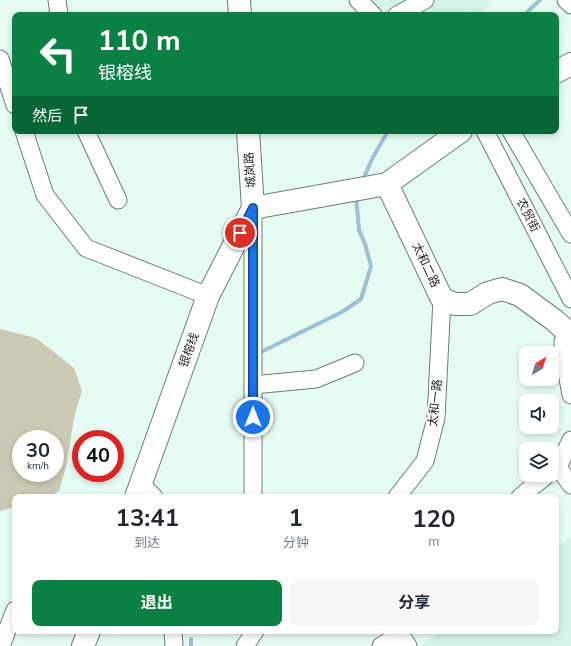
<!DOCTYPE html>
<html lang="zh">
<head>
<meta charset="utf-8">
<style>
  body { margin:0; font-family:"Nunito Sans","Noto Sans SC",sans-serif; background:#f6f6f7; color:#1f2937; height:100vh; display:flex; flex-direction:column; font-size:15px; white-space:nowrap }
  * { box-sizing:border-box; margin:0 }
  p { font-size:13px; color:#747a83 }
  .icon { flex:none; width:22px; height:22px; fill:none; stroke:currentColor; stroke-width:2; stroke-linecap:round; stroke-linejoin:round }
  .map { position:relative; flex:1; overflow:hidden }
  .sheet { position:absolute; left:12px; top:494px; width:547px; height:140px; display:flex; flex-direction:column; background:#fff; border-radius:8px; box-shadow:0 2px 6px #0003 }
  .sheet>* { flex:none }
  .top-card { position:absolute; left:12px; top:12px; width:547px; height:122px; border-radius:8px; box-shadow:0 2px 6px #0003; background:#0b8043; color:#fff; overflow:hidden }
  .needle { width:26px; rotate:38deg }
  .controls { position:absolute; left:519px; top:346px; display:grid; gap:8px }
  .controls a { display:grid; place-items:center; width:40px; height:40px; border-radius:8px; background:#fff; box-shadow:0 2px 6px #0003; font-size:20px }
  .speed { position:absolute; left:12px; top:430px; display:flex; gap:8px; font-size:20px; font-weight:700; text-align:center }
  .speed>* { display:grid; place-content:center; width:52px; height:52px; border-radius:50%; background:#fff; box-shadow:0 2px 6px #0003; line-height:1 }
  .speed small { font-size:10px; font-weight:400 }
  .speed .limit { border:6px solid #d22; background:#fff; color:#111 }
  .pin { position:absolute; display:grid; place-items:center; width:34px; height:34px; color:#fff; margin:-17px; border:2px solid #fff; border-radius:50%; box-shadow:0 1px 4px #0007 }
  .me { position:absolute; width:44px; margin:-22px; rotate:0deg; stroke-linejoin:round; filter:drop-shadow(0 0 3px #0008) }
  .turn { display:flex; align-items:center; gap:14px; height:84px; padding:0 20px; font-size:18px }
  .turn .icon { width:52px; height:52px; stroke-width:2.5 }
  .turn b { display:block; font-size:28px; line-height:34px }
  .then { display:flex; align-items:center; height:38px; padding:0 20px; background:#0003; gap:8px; font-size:15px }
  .eta { display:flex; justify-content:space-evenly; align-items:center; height:68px; text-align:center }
  .eta b { font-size:24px; font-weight:700; line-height:28px }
  .cta { display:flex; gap:8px; margin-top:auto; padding:8px 20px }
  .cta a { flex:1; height:46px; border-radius:8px; background:#0b8043; color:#fff; font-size:16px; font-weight:700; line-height:46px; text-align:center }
  .cta a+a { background:#f6f6f7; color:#1f2937 }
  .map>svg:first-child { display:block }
  .built { fill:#d5f4e7 }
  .green { fill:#cbc9b5; fill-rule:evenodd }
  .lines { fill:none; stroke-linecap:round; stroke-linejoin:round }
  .stream { stroke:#9ebfd4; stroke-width:4 }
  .minor-casing { stroke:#697d75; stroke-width:19 }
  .major-casing { stroke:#697d75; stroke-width:24 }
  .highway-casing { stroke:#697d75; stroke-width:24 }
  .minor { stroke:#fff; stroke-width:17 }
  .major { stroke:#fff; stroke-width:22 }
  .highway { stroke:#fff; stroke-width:22 }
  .route-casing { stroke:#114b97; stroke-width:10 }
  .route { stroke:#1a73e8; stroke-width:7 }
  .labels { text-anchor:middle; stroke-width:4; stroke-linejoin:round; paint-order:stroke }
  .street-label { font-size:12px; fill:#1f2724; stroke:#fff }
</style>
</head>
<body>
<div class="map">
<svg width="571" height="646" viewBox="0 0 571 646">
  <rect width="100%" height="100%" fill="#e6fcf3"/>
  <g class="built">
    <polygon points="367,0 492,0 482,13 463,11 462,15 387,15 384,9 381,14"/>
    <polygon points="571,537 571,646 420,646 441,631 556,631 556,548"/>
  </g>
  <path class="green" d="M0,329l36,9 38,30 8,23 -7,22 -9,54 -7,24 -11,6h-33v10l-15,4zM21,439h34v34h-34z"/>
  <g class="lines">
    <g class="stream">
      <polyline points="524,15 540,0"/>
      <polyline points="363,180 372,159 388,131"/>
      <polyline points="261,352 342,312 361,299 371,266 365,244 359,230 356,196"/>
      <polyline points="191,646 191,639"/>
    </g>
    <g class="minor-casing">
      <g id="minor">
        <polyline points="57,0 59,15"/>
        <polyline points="358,0 373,15"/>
        <polyline points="566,0 571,5"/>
        <polyline points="397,15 425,0"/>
        <polyline points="0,59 15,105"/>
        <polyline points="24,131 45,195 86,248 208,296"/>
        <polyline points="86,131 118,200"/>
        <polyline points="485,131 571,299"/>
        <polyline points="511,131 571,234"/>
        <polyline points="569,333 563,341 563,350 571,395"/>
        <polyline points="253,385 316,379 355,363"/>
        <polyline points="558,467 571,485"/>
        <polyline points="552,471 558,467 571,440"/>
        <polyline points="141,484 154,497"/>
        <polyline points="253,497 253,210"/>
        <polyline points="397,497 425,461 436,418 442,299"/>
        <polyline points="520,497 547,475"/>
        <polyline points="173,631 174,646"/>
        <polyline points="404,640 408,646"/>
        <polyline points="1,646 15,610"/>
        <polyline points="245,646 255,631"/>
        <polyline points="381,646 394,638 399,631"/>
      </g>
    </g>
    <g class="major-casing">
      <g id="major">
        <polyline points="556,72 571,64"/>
        <polyline points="387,184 442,299 455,304 470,304 488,293 502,289 520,295 554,320 571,335"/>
        <polyline points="253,208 387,184 461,131"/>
      </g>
    </g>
    <g class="highway-casing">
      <g id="highway">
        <polyline points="239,0 240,15"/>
        <polyline points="136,497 208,296 253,208 248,131"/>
        <polyline points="83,646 89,631"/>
      </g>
    </g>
    <use href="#minor" class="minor"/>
    <use href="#major" class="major"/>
    <use href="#highway" class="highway"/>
  </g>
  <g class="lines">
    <g class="route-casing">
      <polyline id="route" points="240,233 253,208 253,417"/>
    </g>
    <use href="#route" class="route"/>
  </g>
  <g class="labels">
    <g class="street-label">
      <text transform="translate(250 170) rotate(-94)" y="4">城岚路</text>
      <text transform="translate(528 215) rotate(63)" y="4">农贸街</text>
      <text transform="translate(426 265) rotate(65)" y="4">太和二路</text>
      <text transform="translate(189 350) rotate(-70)" y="4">银榕线</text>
      <text transform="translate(435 403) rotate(-84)" y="4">太和一路</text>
    </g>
  </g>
</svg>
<div class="controls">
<a><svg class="needle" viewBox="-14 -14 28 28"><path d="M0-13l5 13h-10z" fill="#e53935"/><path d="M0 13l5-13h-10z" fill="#747a83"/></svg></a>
<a><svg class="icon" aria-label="sound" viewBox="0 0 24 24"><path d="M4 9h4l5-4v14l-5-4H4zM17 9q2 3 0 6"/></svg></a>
<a><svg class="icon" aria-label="layers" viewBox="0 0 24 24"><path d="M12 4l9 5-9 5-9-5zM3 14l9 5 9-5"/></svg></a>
</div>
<div class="speed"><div>30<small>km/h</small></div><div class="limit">40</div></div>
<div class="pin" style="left:240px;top:233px;background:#d93025"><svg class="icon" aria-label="arrive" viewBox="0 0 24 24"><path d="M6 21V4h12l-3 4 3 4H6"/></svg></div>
<svg class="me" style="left:253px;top:417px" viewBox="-20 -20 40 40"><circle r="17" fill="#1a73e8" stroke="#fff" stroke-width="3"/><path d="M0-11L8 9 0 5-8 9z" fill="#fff"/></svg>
<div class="top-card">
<div class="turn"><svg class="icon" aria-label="left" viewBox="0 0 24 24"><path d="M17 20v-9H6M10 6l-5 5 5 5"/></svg><div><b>110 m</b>银榕线</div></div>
<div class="then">然后<svg class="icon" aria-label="arrive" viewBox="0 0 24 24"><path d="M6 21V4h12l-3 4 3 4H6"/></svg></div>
</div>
<section class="sheet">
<div class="eta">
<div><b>13:41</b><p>到达</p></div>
<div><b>1</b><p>分钟</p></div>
<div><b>120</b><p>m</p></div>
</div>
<div class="cta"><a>退出</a><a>分享</a></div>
</section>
</div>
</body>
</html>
